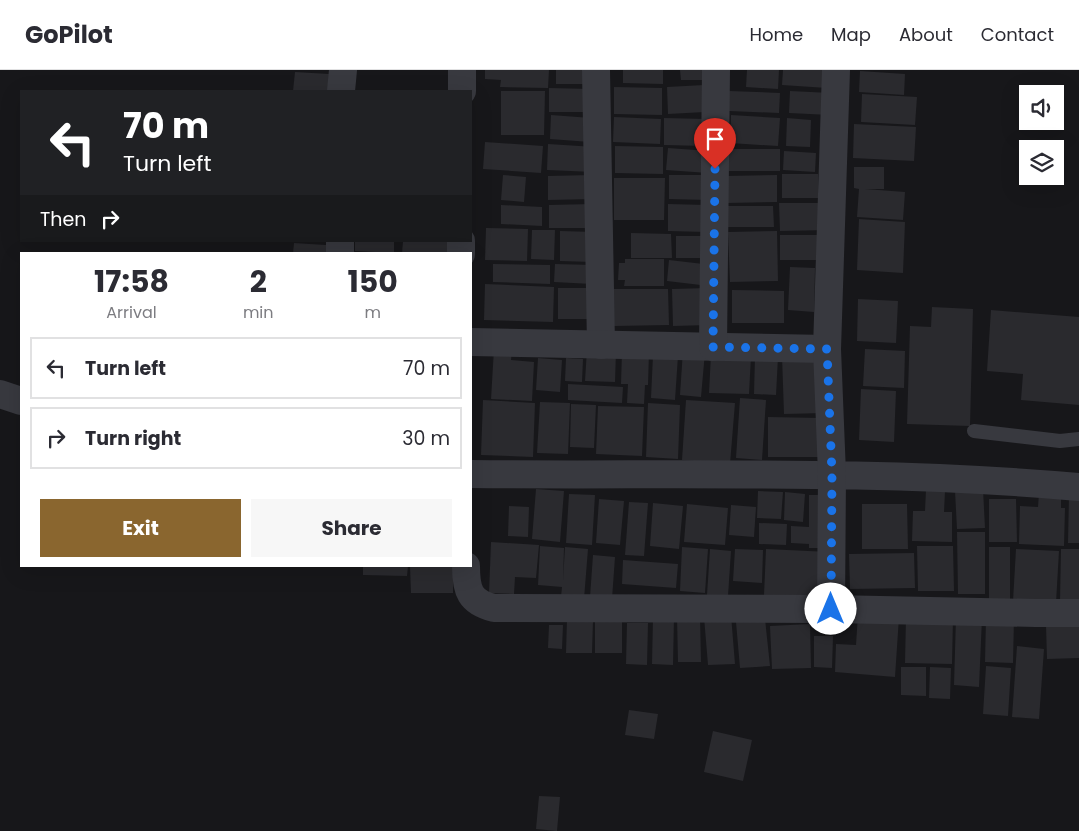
<!DOCTYPE html>
<html lang="en">
<head>
<meta charset="utf-8">
<style>
  body { margin:0; font-family:Poppins,sans-serif; background:#f7f7f7; color:#2b2b33; height:100vh; display:flex; flex-direction:column; font-size:19px; white-space:nowrap }
  * { box-sizing:border-box; margin:0 }
  p { font-size:16px; color:#7c7c81 }
  .icon { flex:none; width:28px; height:28px; fill:none; stroke:currentColor; stroke-width:2; stroke-linecap:round; stroke-linejoin:round }
  .map { position:relative; flex:1; overflow:hidden }
  .sheet { position:absolute; left:20px; top:182px; width:452px; height:315px; display:flex; flex-direction:column; background:#fff; border-radius:0px; box-shadow:0 5px 20px #0002 }
  .sheet>* { flex:none }
  .top-card { position:absolute; left:20px; top:20px; width:452px; height:152px; border-radius:0px; box-shadow:0 5px 20px #0002; background:#202124; color:#fff; overflow:hidden }
  .buttons { position:absolute; left:1019px; top:15px; display:grid; gap:10px }
  .buttons a { display:grid; place-items:center; width:45px; height:45px; border-radius:0px; background:#fff; box-shadow:0 5px 20px #0002; font-size:25px }
  .pin { position:absolute; display:grid; place-items:center; width:42px; height:42px; color:#fff; margin:-51px -21px; border-radius:50% 50% 50% 0; rotate:-45deg; box-shadow:0 0 5px #0007 }
  .pin .icon { rotate:45deg }
  .me { position:absolute; width:55px; margin:-28px; rotate:0deg; stroke-linejoin:round; filter:drop-shadow(0 0 4px #0008) }
  .turn { display:flex; align-items:center; gap:18px; height:105px; padding:0 20px; font-size:22px }
  .turn .icon { width:65px; height:65px; stroke-width:2.5 }
  .turn b { display:block; font-size:35px; line-height:42px }
  .then { display:flex; align-items:center; height:48px; padding:0 20px; background:#0003; gap:10px; font-size:19px }
  .eta { display:flex; justify-content:space-evenly; align-items:center; height:85px; text-align:center }
  .eta b { font-size:30px; font-weight:700; line-height:35px }
  .button { display:flex; gap:10px; margin-top:auto; padding:10px 20px }
  .button a { flex:1; height:58px; border-radius:0px; background:#8a662f; color:#fff; font-size:20px; font-weight:700; line-height:58px; text-align:center }
  .button a+a { background:#f7f7f7; color:#2b2b33 }
  ul { padding:0; list-style:none }
  li { display:flex; align-items:center; gap:15px; height:62px; margin:0 10px 8px; padding:0 10px; border:2px solid #e1e1e2; border-radius:0px }
  li div { flex:1 }
  li b { display:block; font-size:19px }
  li em { font-style:normal }
  header { display:flex; align-items:center; gap:30px; box-sizing:border-box; height:70px; padding:0 25px; background:#fff; border-bottom:1px solid #e1e1e2 }
  header strong { font-size:24px }
  nav { display:flex; gap:28px; margin-inline-start:auto; font-size:18px }
  .map>svg:first-child { display:block }
  .building { fill:#2a2a2e }
  .lines { fill:none; stroke-linecap:round; stroke-linejoin:round }
  .lane { stroke:#38393f; stroke-width:14 }
  .street { stroke:#38393f; stroke-width:28 }
  .route { stroke:#1a73e8; stroke-width:9; stroke-dasharray:0 16.2 }
</style>
</head>
<body>
<header>
<strong>GoPilot</strong>
<nav><a>Home</a><a>Map</a><a>About</a><a>Contact</a></nav>
</header>
<div class="map">
<svg width="1079" height="761" viewBox="0 0 1079 761">
  <rect width="100%" height="100%" fill="#17171a"/>
  <g class="building">
    <polygon points="485,0 549,0 548,18 500,17 501,10 485,9"/>
    <rect x="556" y="0" width="37" height="14"/>
    <polygon points="623,0 663,0 663,14 623,13"/>
    <polygon points="680,0 703,0 703,10 681,10"/>
    <polygon points="747,0 779,0 778,19 746,17"/>
    <polygon points="783,0 828,0 827,18 782,15"/>
    <polygon points="860,1 905,4 904,25 859,22"/>
    <polygon points="295,2 329,4 328,21 293,21"/>
    <polygon points="704,15 705,42 668,44 667,17"/>
    <polygon points="614,17 662,18 662,45 614,44"/>
    <polygon points="549,18 591,19 591,42 549,42"/>
    <polygon points="501,21 545,21 544,65 501,65"/>
    <polygon points="729,21 780,23 779,43 729,41"/>
    <polygon points="790,21 831,23 830,45 789,43"/>
    <polygon points="862,24 917,27 915,55 861,52"/>
    <polygon points="551,45 591,48 590,72 550,69"/>
    <polygon points="731,45 780,48 778,76 730,73"/>
    <polygon points="614,47 661,49 660,74 613,72"/>
    <polygon points="664,48 706,49 705,76 664,75"/>
    <polygon points="787,48 811,50 810,77 786,76"/>
    <polygon points="854,54 916,57 914,91 853,88"/>
    <polygon points="485,72 543,76 541,103 483,99"/>
    <polygon points="548,74 595,77 594,102 547,100"/>
    <polygon points="615,76 663,77 663,104 615,103"/>
    <polygon points="668,78 709,81 708,103 666,100"/>
    <rect x="727" y="79" width="53" height="22"/>
    <polygon points="784,81 816,83 815,102 783,100"/>
    <polygon points="854,97 884,97 884,119 865,119 905,122 903,150 857,147 859,119 854,118"/>
    <rect x="782" y="104" width="36" height="24"/>
    <polygon points="503,105 526,107 524,132 501,130"/>
    <polygon points="592,105 593,129 548,130 548,106"/>
    <polygon points="669,105 709,105 708,130 669,129"/>
    <polygon points="777,105 777,132 726,133 726,106"/>
    <polygon points="614,108 665,108 664,150 614,150"/>
    <polygon points="779,133 829,133 829,160 780,161"/>
    <polygon points="592,134 593,158 549,158 549,135"/>
    <polygon points="668,134 706,135 706,162 668,161"/>
    <polygon points="501,135 542,137 542,156 501,154"/>
    <polygon points="728,136 773,136 774,157 728,157"/>
    <polygon points="859,149 905,152 903,203 857,200"/>
    <polygon points="486,158 528,159 527,191 485,190"/>
    <polygon points="532,160 555,160 554,190 531,189"/>
    <polygon points="560,161 594,162 593,192 560,191"/>
    <polygon points="777,161 778,211 730,212 728,162"/>
    <polygon points="631,163 671,164 672,188 631,188"/>
    <rect x="780" y="165" width="44" height="25"/>
    <rect x="676" y="166" width="32" height="22"/>
    <polygon points="355,171 394,171 394,183 355,181"/>
    <polygon points="403,171 449,171 448,184 402,184"/>
    <polygon points="294,173 326,175 326,184 293,184"/>
    <polygon points="625,189 664,189 664,216 624,216 625,210 618,210 619,193 625,193"/>
    <polygon points="669,190 712,195 709,216 667,211"/>
    <polygon points="493,194 550,195 550,214 493,212"/>
    <polygon points="555,194 593,195 592,214 554,212"/>
    <polygon points="790,197 815,198 814,242 788,240"/>
    <polygon points="485,214 554,217 553,252 484,250"/>
    <polygon points="558,218 596,218 597,249 558,249"/>
    <polygon points="708,218 709,255 673,256 672,219"/>
    <polygon points="614,219 668,219 669,255 614,256"/>
    <polygon points="732,220 784,221 784,253 732,253"/>
    <polygon points="858,229 898,231 896,273 857,271"/>
    <polygon points="932,237 973,239 970,356 907,354 910,256 931,257"/>
    <polygon points="991,240 1079,247 1079,335 1021,330 1023,304 987,301"/>
    <polygon points="494,279 512,280 511,290 534,292 532,331 491,329"/>
    <polygon points="587,279 616,281 615,312 585,311"/>
    <polygon points="865,279 905,281 904,318 863,316"/>
    <polygon points="683,280 705,282 701,327 680,325"/>
    <polygon points="622,281 649,282 648,315 645,315 644,334 627,333 628,314 621,314"/>
    <polygon points="711,284 751,286 749,324 709,323"/>
    <polygon points="653,285 678,286 675,330 651,328"/>
    <polygon points="823,285 825,343 784,344 782,286"/>
    <polygon points="755,286 778,287 776,325 754,324"/>
    <polygon points="538,288 562,290 560,322 536,320"/>
    <polygon points="566,288 583,289 582,312 565,311"/>
    <polygon points="568,314 623,317 622,333 568,330"/>
    <polygon points="861,319 896,321 894,372 859,370"/>
    <polygon points="740,328 766,330 762,390 736,388"/>
    <polygon points="483,330 535,333 533,387 481,385"/>
    <polygon points="686,330 735,333 730,394 682,390"/>
    <polygon points="540,332 570,333 568,384 537,383"/>
    <polygon points="648,333 680,335 678,389 646,387"/>
    <polygon points="571,334 596,335 594,378 570,377"/>
    <polygon points="598,336 644,337 642,386 596,384"/>
    <polygon points="768,347 820,348 820,387 768,387"/>
    <polygon points="536,419 564,421 560,472 532,469"/>
    <polygon points="983,419 985,458 957,459 955,421"/>
    <polygon points="926,420 945,421 944,442 952,442 952,472 912,471 913,441 925,441"/>
    <polygon points="758,421 783,422 781,449 757,448"/>
    <polygon points="785,422 805,424 803,452 784,450"/>
    <polygon points="1039,423 1061,423 1061,438 1065,438 1064,476 1019,474 1020,436 1038,437"/>
    <polygon points="569,424 595,425 592,475 566,473"/>
    <polygon points="809,425 829,425 828,478 809,478 809,474 791,473 791,456 809,457"/>
    <polygon points="1069,425 1079,426 1079,473 1068,473"/>
    <polygon points="599,429 624,431 620,475 596,473"/>
    <polygon points="989,429 1016,429 1017,472 989,472"/>
    <polygon points="629,432 648,433 644,486 625,485"/>
    <polygon points="653,433 683,436 679,479 650,476"/>
    <polygon points="687,434 728,438 725,475 684,472"/>
    <polygon points="862,434 907,434 908,479 862,479"/>
    <polygon points="731,435 756,437 754,467 729,465"/>
    <polygon points="509,436 529,437 528,467 508,466"/>
    <polygon points="759,453 787,454 786,475 759,474"/>
    <polygon points="957,462 985,462 985,524 958,524"/>
    <polygon points="491,472 539,475 536,508 515,507 514,524 489,523"/>
    <polygon points="540,476 564,478 563,511 565,477 588,479 584,529 561,527 562,517 538,515"/>
    <polygon points="917,476 953,476 954,521 918,521"/>
    <polygon points="682,477 708,479 705,523 680,521"/>
    <rect x="989" y="477" width="21" height="53"/>
    <polygon points="710,479 731,481 728,526 707,525"/>
    <polygon points="735,479 763,480 762,513 733,511"/>
    <polygon points="766,479 829,482 827,528 764,525"/>
    <polygon points="1016,479 1059,481 1056,533 1013,531"/>
    <polygon points="1061,479 1079,479 1079,531 1060,531"/>
    <polygon points="914,483 915,518 850,519 849,484"/>
    <polygon points="593,485 615,487 612,529 590,527"/>
    <polygon points="623,490 678,494 676,518 622,514"/>
    <polygon points="363,496 408,496 407,506 363,505"/>
    <polygon points="410,496 453,496 453,523 411,523"/>
    <polygon points="858,544 899,547 895,607 835,602 836,574 856,575"/>
    <polygon points="731,545 735,594 708,595 704,547"/>
    <rect x="595" y="546" width="27" height="37"/>
    <polygon points="677,546 700,546 701,592 678,592"/>
    <polygon points="653,547 674,547 673,595 652,594"/>
    <polygon points="906,547 953,548 952,594 905,593"/>
    <polygon points="956,547 982,548 979,617 954,615"/>
    <polygon points="986,548 1014,548 1013,593 985,592"/>
    <polygon points="567,549 593,550 592,583 566,583"/>
    <polygon points="765,549 770,596 740,598 736,552"/>
    <polygon points="627,553 648,553 647,595 626,594"/>
    <polygon points="810,554 811,598 772,599 770,556"/>
    <polygon points="1079,554 1079,588 1047,589 1046,555"/>
    <polygon points="549,555 563,555 562,579 548,578"/>
    <polygon points="814,566 833,566 832,598 814,597"/>
    <polygon points="1017,576 1044,579 1039,649 1012,647"/>
    <polygon points="986,596 1011,598 1008,646 983,644"/>
    <polygon points="901,597 926,597 926,626 901,625"/>
    <polygon points="930,597 951,598 950,629 929,628"/>
    <polygon points="629,640 658,644 654,669 625,665"/>
    <polygon points="713,661 752,670 743,711 704,702"/>
    <polygon points="539,726 560,727 557,761 536,759"/>
  </g>
  <g class="lines">
    <polyline class="lane" points="974,361 1060,371 1079,369"/>
    <g class="street">
      <polyline points="596,0 601,275"/>
      <polyline points="341,21 343,0"/>
      <polyline points="462,21 462,0"/>
      <polyline points="340,184 340,171"/>
      <polyline points="461,184 461,171"/>
      <polyline points="471,272 827,279"/>
      <polyline points="713,277 716,0"/>
      <polyline points="0,324 21,331"/>
      <path d="M471,404c203,2 406,-5 608,13"/>
      <path d="M466,496c0,25 4,36 28,42l337,1 205,4h43"/>
      <polyline points="831,539 832,404 827,279 836,0"/>
    </g>
  </g>
  <g class="lines">
    <polyline class="route" points="715,99 713,277 827,279 832,404 831,539"/>
  </g>
</svg>
<div class="buttons">
<a><svg class="icon" aria-label="sound" viewBox="0 0 24 24"><path d="M4 9h4l5-4v14l-5-4H4zM17 9q2 3 0 6"/></svg></a>
<a><svg class="icon" aria-label="layers" viewBox="0 0 24 24"><path d="M12 4l9 5-9 5-9-5zM3 14l9 5 9-5"/></svg></a>
</div>
<div class="pin" style="left:715px;top:99px;background:#d93025"><svg class="icon" aria-label="arrive" viewBox="0 0 24 24"><path d="M6 21V4h12l-3 4 3 4H6"/></svg></div>
<svg class="me" style="left:831px;top:539px" viewBox="-20 -20 40 40"><circle r="19" fill="#fff"/><path d="M0-13L10 11 0 6-10 11z" fill="#1a73e8"/></svg>
<div class="top-card">
<div class="turn"><svg class="icon" aria-label="left" viewBox="0 0 24 24"><path d="M17 20v-9H6M10 6l-5 5 5 5"/></svg><div><b>70 m</b>Turn left</div></div>
<div class="then">Then<svg class="icon" aria-label="right" viewBox="0 0 24 24"><path d="M7 20v-9h11M14 6l5 5-5 5"/></svg></div>
</div>
<section class="sheet">
<div class="eta">
<div><b>17:58</b><p>Arrival</p></div>
<div><b>2</b><p>min</p></div>
<div><b>150</b><p>m</p></div>
</div>
<ul>
<li><svg class="icon" aria-label="left" viewBox="0 0 24 24"><path d="M17 20v-9H6M10 6l-5 5 5 5"/></svg><div><b>Turn left</b></div><em>70 m</em></li>
<li><svg class="icon" aria-label="right" viewBox="0 0 24 24"><path d="M7 20v-9h11M14 6l5 5-5 5"/></svg><div><b>Turn right</b></div><em>30 m</em></li>
</ul>
<div class="button"><a>Exit</a><a>Share</a></div>
</section>
</div>
</body>
</html>
